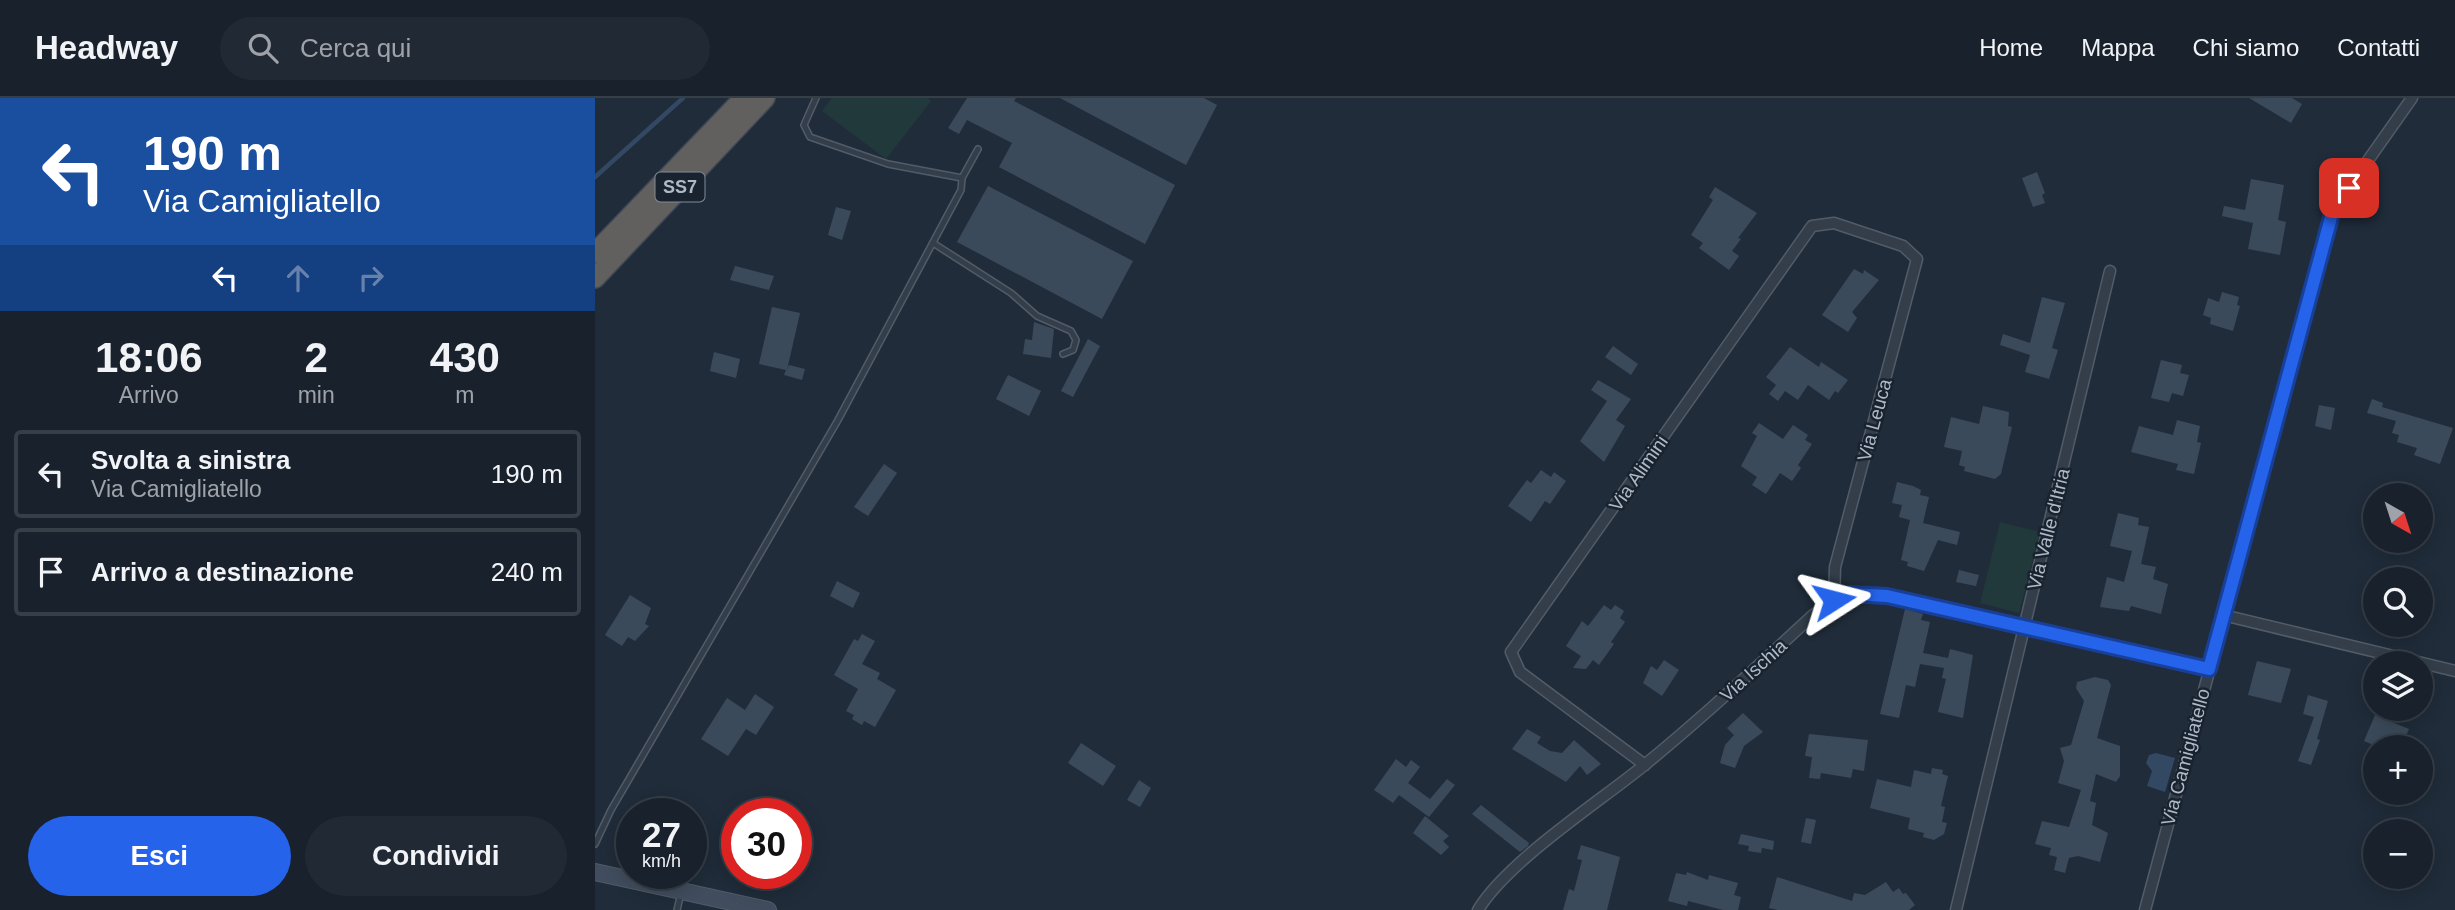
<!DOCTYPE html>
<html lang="it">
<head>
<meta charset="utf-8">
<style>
  body { margin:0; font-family:Arial,sans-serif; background:#212934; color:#f1f3f6; height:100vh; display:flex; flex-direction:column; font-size:26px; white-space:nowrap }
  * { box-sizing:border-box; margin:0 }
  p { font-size:23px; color:#9fa3a9 }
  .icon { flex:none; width:38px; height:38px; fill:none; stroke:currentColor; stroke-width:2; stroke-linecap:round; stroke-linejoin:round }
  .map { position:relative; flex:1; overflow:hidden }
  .side { display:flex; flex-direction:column; background:#18212c; width:595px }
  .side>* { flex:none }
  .banner { background:#1a4fa0; color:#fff; overflow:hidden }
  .needle { width:46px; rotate:141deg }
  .fabs { position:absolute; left:1768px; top:385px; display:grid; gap:14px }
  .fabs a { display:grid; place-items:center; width:70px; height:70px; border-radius:50%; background:#18212c; box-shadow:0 4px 18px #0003,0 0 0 2px #363e48; font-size:35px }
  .speed { position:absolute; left:21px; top:700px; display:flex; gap:14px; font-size:35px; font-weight:700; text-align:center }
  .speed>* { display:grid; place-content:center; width:91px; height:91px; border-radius:50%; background:#18212c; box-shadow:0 4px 18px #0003,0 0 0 2px #363e48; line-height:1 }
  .speed small { font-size:18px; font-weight:400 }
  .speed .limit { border:10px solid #d22; background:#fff; color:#111 }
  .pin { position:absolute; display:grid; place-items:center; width:60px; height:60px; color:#fff; margin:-30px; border-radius:14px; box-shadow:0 4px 10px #0006 }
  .me { position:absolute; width:77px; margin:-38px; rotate:81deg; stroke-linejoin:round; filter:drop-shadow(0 0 5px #0008) }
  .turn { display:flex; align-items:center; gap:24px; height:147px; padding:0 28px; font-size:32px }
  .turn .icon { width:91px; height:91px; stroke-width:2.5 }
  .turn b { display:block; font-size:49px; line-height:60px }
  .lanes { display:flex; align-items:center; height:66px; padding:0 28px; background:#0003; justify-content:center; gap:35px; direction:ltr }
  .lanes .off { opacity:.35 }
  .eta { display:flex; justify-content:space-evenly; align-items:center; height:119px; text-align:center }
  .eta b { font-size:42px; font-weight:700; line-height:49px }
  .button { display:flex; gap:14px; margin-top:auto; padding:14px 28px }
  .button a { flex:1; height:80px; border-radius:42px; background:#2563eb; color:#fff; font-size:28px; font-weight:700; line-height:80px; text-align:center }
  .button a+a { background:#212934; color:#f1f3f6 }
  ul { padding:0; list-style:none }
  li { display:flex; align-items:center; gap:21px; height:88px; margin:0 14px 10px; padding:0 14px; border:4px solid #363e48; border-radius:7px }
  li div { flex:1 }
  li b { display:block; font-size:26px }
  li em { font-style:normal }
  header { display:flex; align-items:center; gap:42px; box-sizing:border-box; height:98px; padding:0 35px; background:#18212c; border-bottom:2px solid #363e48 }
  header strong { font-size:33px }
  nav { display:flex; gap:38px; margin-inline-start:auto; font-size:24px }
  .search { width:490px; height:63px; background:#212934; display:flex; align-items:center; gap:18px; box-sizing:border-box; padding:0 24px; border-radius:38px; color:#9fa3a9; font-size:26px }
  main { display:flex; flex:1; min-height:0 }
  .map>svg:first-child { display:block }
  .green { fill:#22393b }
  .water { fill:#324863 }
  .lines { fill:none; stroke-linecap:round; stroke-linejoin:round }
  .stream { stroke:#324863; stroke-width:4.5 }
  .building { fill:#3b4a5a }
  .service-casing { stroke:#515c68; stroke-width:8 }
  .minor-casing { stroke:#515c68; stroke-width:13 }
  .secondary-casing { stroke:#515c68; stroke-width:18 }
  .trunk-casing { stroke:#3e4955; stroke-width:22 }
  .service { stroke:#333e4a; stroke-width:5 }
  .minor { stroke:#333e4a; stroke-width:10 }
  .secondary { stroke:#414d5e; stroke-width:16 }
  .trunk { stroke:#61605e; stroke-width:19 }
  .route-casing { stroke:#184099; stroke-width:18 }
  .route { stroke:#2563eb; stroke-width:12 }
  .labels { text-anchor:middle; stroke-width:5; stroke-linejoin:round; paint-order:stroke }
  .shield { fill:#19232f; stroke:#818c99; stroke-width:2 }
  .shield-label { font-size:18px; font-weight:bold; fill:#aeb9c7 }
  .street-label { font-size:19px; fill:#aeb9c7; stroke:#19232f }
</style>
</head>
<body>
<header>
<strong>Headway</strong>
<div class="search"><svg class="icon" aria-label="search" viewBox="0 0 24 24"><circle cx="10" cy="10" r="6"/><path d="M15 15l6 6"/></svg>Cerca qui</div>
<nav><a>Home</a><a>Mappa</a><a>Chi siamo</a><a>Contatti</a></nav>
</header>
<main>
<section class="side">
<div class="banner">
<div class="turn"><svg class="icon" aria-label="left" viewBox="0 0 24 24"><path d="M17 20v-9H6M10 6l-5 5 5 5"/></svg><div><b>190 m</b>Via Camigliatello</div></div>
<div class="lanes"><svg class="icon" aria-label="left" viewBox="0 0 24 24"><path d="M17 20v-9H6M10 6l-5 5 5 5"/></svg><svg class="icon off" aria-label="ahead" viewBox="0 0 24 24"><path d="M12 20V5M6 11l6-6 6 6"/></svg><svg class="icon off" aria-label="right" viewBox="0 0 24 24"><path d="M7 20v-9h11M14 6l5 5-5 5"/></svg></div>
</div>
<div class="eta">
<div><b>18:06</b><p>Arrivo</p></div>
<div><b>2</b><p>min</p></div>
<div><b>430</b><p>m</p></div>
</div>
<ul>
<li><svg class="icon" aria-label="left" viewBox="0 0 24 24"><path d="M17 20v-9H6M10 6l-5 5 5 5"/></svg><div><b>Svolta a sinistra</b><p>Via Camigliatello</p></div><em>190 m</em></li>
<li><svg class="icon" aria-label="arrive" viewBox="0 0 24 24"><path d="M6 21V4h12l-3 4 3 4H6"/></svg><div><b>Arrivo a destinazione</b></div><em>240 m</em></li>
</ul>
<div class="button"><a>Esci</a><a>Condividi</a></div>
</section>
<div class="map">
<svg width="1860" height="812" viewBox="0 0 1860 812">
  <rect width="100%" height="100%" fill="#202c3a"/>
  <g class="green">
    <polygon points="237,0 333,0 336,3 291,61 227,13"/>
    <polygon points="1405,424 1445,434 1424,515 1385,505"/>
  </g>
  <polygon class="water" points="1561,655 1580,660 1570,694 1552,688 1557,673 1551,665 1554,657"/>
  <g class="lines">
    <polyline class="stream" points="0,79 88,0"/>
  </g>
  <g class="building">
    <polygon points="372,0 421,0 419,3 580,87 550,146 404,69 417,45 372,22 364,36 353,30"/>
    <polygon points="465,0 609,0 622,7 591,67"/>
    <polygon points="1654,0 1697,0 1707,6 1696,25"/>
    <polygon points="1442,74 1450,95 1447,97 1450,105 1438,109 1427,80"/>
    <polygon points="1656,81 1689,87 1683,122 1691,124 1685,157 1653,151 1658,125 1627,118 1629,108 1650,112"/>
    <polygon points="393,88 538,163 507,221 362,144"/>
    <polygon points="1120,89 1162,115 1143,140 1146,141 1137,153 1144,158 1134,172 1104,150 1108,145 1096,137 1118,102 1114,99"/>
    <polygon points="241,109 256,113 247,142 233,137"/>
    <polygon points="140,168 179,178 174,192 135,182"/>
    <polygon points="1259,171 1268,176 1269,172 1284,182 1257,214 1262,220 1253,234 1227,217"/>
    <polygon points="1627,194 1644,199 1642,207 1645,208 1638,233 1615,226 1616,220 1608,217 1613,200 1624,204"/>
    <polygon points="1447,199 1470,205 1457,250 1463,252 1454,281 1430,274 1435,257 1405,247 1408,236 1435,245"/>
    <polygon points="177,209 205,215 192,272 194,267 210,271 207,282 189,277 191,272 164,266"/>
    <polygon points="439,224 459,231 456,260 428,256 430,241 437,242"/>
    <polygon points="493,241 505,248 478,299 466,293"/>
    <polygon points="1018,248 1043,266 1036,277 1010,259"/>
    <polygon points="1195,249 1224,269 1226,264 1253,282 1243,295 1240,293 1234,302 1213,287 1203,302 1190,293 1183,303 1174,296 1181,287 1171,279"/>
    <polygon points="119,254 145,261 141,280 115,273"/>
    <polygon points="1566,262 1587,267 1585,275 1594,277 1588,298 1577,295 1574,304 1556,300"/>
    <polygon points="413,277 446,293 434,318 401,301"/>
    <polygon points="1003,282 1036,301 1021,322 1030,328 1009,364 985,343 1012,303 996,292"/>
    <polygon points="1777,301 1788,305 1787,309 1858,330 1845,366 1819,357 1822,350 1802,344 1804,337 1797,335 1801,323 1772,315"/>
    <polygon points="1724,307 1740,310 1736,332 1720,328"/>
    <polygon points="1388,308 1414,314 1413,328 1417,329 1406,376 1400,381 1369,373 1370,369 1364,367 1367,353 1349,349 1356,319 1384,326"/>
    <polygon points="1582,322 1605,328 1602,344 1606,345 1599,376 1581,372 1583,366 1536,354 1544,328 1578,337"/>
    <polygon points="1164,325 1188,341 1198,327 1213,337 1210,342 1217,346 1203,367 1206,370 1197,383 1185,375 1171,396 1157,387 1162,379 1146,368 1162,338 1157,335"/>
    <polygon points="289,366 302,375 273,418 259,409"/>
    <polygon points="946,372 956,379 959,374 971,383 955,406 950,403 936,424 913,408 932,382 936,385"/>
    <polygon points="1302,384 1318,388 1326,392 1325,397 1334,399 1328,425 1365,434 1362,447 1343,442 1329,473 1312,468 1313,464 1306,462 1315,422 1304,419 1307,407 1297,405"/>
    <polygon points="1523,415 1544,420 1543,427 1554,429 1546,466 1561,469 1558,481 1573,486 1566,516 1536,508 1534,513 1505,509 1512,479 1529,484 1537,453 1515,448"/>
    <polygon points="1364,472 1384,477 1381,488 1361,484"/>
    <polygon points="242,483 265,495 258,510 235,498"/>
    <polygon points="35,497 56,510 50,526 54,528 40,543 33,539 27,548 10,537"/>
    <polygon points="1009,507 1016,512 1020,507 1029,513 1025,520 1030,524 1016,544 1019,546 1004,567 998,562 991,571 978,570 986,558 971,548 987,523 993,528"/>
    <polygon points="1310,511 1328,516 1326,522 1335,524 1328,555 1353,560 1355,551 1378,557 1368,620 1343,614 1351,581 1347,580 1349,570 1325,566 1320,589 1311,587 1304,620 1285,616"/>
    <polygon points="267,536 280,543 267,566 285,575 282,581 301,592 280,629 269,623 267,627 257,621 259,617 251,613 263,591 239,577 259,541 263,543"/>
    <polygon points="1069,562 1084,572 1067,598 1048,585 1056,568 1062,572"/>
    <polygon points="1662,563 1696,571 1686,605 1653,597"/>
    <polygon points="1500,579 1513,582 1516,587 1502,640 1525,648 1525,678 1521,684 1501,676 1495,703 1501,705 1497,727 1513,735 1505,764 1483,758 1474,760 1470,775 1459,772 1462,759 1454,757 1456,750 1440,746 1447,723 1474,729 1486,692 1463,685 1469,663 1465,650 1476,647 1489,603 1481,590 1482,584"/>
    <polygon points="160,596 179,609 161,637 151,631 133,658 106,641 132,600 150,612"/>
    <polygon points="1713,597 1733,603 1722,641 1725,642 1716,667 1703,663 1719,619 1708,616"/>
    <polygon points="1148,615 1168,634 1149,648 1140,670 1125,665 1130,647 1139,637 1132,630"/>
    <polygon points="1780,617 1814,631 1806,649 1783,649 1769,643"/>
    <polygon points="932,631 946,639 942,645 955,653 967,655 979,642 1006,666 992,677 985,668 971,684 917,651"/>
    <polygon points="1214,636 1273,642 1269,673 1258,671 1256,680 1226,675 1225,681 1214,680 1217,659 1210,658"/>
    <polygon points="486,645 521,668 508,688 473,665"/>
    <polygon points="801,661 811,669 816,662 825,669 813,685 835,701 852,681 860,687 834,719 804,697 798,705 779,692"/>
    <polygon points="1337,670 1348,672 1347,676 1353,678 1346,708 1350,709 1347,724 1352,725 1349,736 1339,742 1328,739 1329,735 1313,731 1315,720 1275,710 1282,681 1316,689 1319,672 1336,676"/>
    <polygon points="544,682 556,690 545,709 532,702"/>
    <polygon points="886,707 934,745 933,748 925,754 877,716"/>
    <polygon points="830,718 854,738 848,743 854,749 846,757 818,735"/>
    <polygon points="1211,720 1221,722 1216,746 1206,744"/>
    <polygon points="1146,736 1179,743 1178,752 1167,750 1166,755 1153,753 1154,748 1143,746"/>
    <polygon points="986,747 1025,759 1012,812 968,812 974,791 979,793 987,762 982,761"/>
    <polygon points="1092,774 1113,782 1114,777 1143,785 1139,797 1146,799 1143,812 1128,812 1093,803 1092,808 1073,803 1081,775 1091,777"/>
    <polygon points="1182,779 1257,803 1259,795 1270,797 1291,784 1298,794 1304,790 1308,796 1311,795 1320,807 1314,812 1183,812 1174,810"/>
  </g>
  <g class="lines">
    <g class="service-casing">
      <g id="service">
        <polyline points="221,0 209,27 215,39 293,66 367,80"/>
        <polyline points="338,145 416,195 442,218 476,233 481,242 478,252 468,256"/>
        <polyline points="0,746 16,712 243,322 366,92 367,80 383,51"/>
        <polyline points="82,812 86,795"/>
      </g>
    </g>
    <g class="minor-casing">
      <g id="minor">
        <polyline points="1628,517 1860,573"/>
        <polyline points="1050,667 925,574 916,554 1217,128 1239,125 1308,148 1322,161 1240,469 1239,502"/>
        <path d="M883,812c29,-48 118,-106 164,-143 59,-48 115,-100 171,-152 29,-20 39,-21 74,-19l322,73"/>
        <polyline points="1361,812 1515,173"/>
        <polyline points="1550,812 1738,112 1817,0"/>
      </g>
    </g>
    <g class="secondary-casing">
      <polyline id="secondary" points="0,774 173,812"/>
    </g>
    <g class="trunk-casing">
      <g id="trunk">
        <polyline points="0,155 149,0"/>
        <polyline points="0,180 170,0"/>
      </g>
    </g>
    <use href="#service" class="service"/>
    <use href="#minor" class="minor"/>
    <use href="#secondary" class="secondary"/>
    <use href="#trunk" class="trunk"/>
  </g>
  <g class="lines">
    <g class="route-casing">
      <polyline id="route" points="1239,502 1256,496 1292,498 1614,571 1738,112 1754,90"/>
    </g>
    <use href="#route" class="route"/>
  </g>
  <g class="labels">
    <rect class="shield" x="60.5" y="74.5" width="49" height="29" rx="5"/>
    <g class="shield-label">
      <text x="85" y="95">SS7</text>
    </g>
    <g class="street-label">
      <text transform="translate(1279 322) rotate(-75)" y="7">Via Leuca</text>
      <text transform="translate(1043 375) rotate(-55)" y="7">Via Alimini</text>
      <text transform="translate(1453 431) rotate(-76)" y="7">Via Valle d'Itria</text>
      <text transform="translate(1158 572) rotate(-42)" y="7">Via Ischia</text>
      <text transform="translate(1590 659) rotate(-75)" y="7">Via Camigliatello</text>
    </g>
  </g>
</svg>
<div class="fabs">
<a><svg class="needle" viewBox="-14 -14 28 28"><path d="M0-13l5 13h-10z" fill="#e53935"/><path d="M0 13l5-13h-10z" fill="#9fa3a9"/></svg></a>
<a><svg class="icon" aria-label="search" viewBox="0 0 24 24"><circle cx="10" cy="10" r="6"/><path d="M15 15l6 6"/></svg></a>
<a><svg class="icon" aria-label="layers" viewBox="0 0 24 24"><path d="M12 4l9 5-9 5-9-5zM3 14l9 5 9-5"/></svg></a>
<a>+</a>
<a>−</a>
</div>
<div class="speed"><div>27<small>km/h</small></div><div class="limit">30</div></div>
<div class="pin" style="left:1754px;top:90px;background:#d93025"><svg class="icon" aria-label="arrive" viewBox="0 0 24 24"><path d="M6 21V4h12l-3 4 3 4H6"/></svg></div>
<svg class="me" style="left:1239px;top:502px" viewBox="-20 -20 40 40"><path d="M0-17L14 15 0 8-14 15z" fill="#2563eb" stroke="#fff" stroke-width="4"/></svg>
</div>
</main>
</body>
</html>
